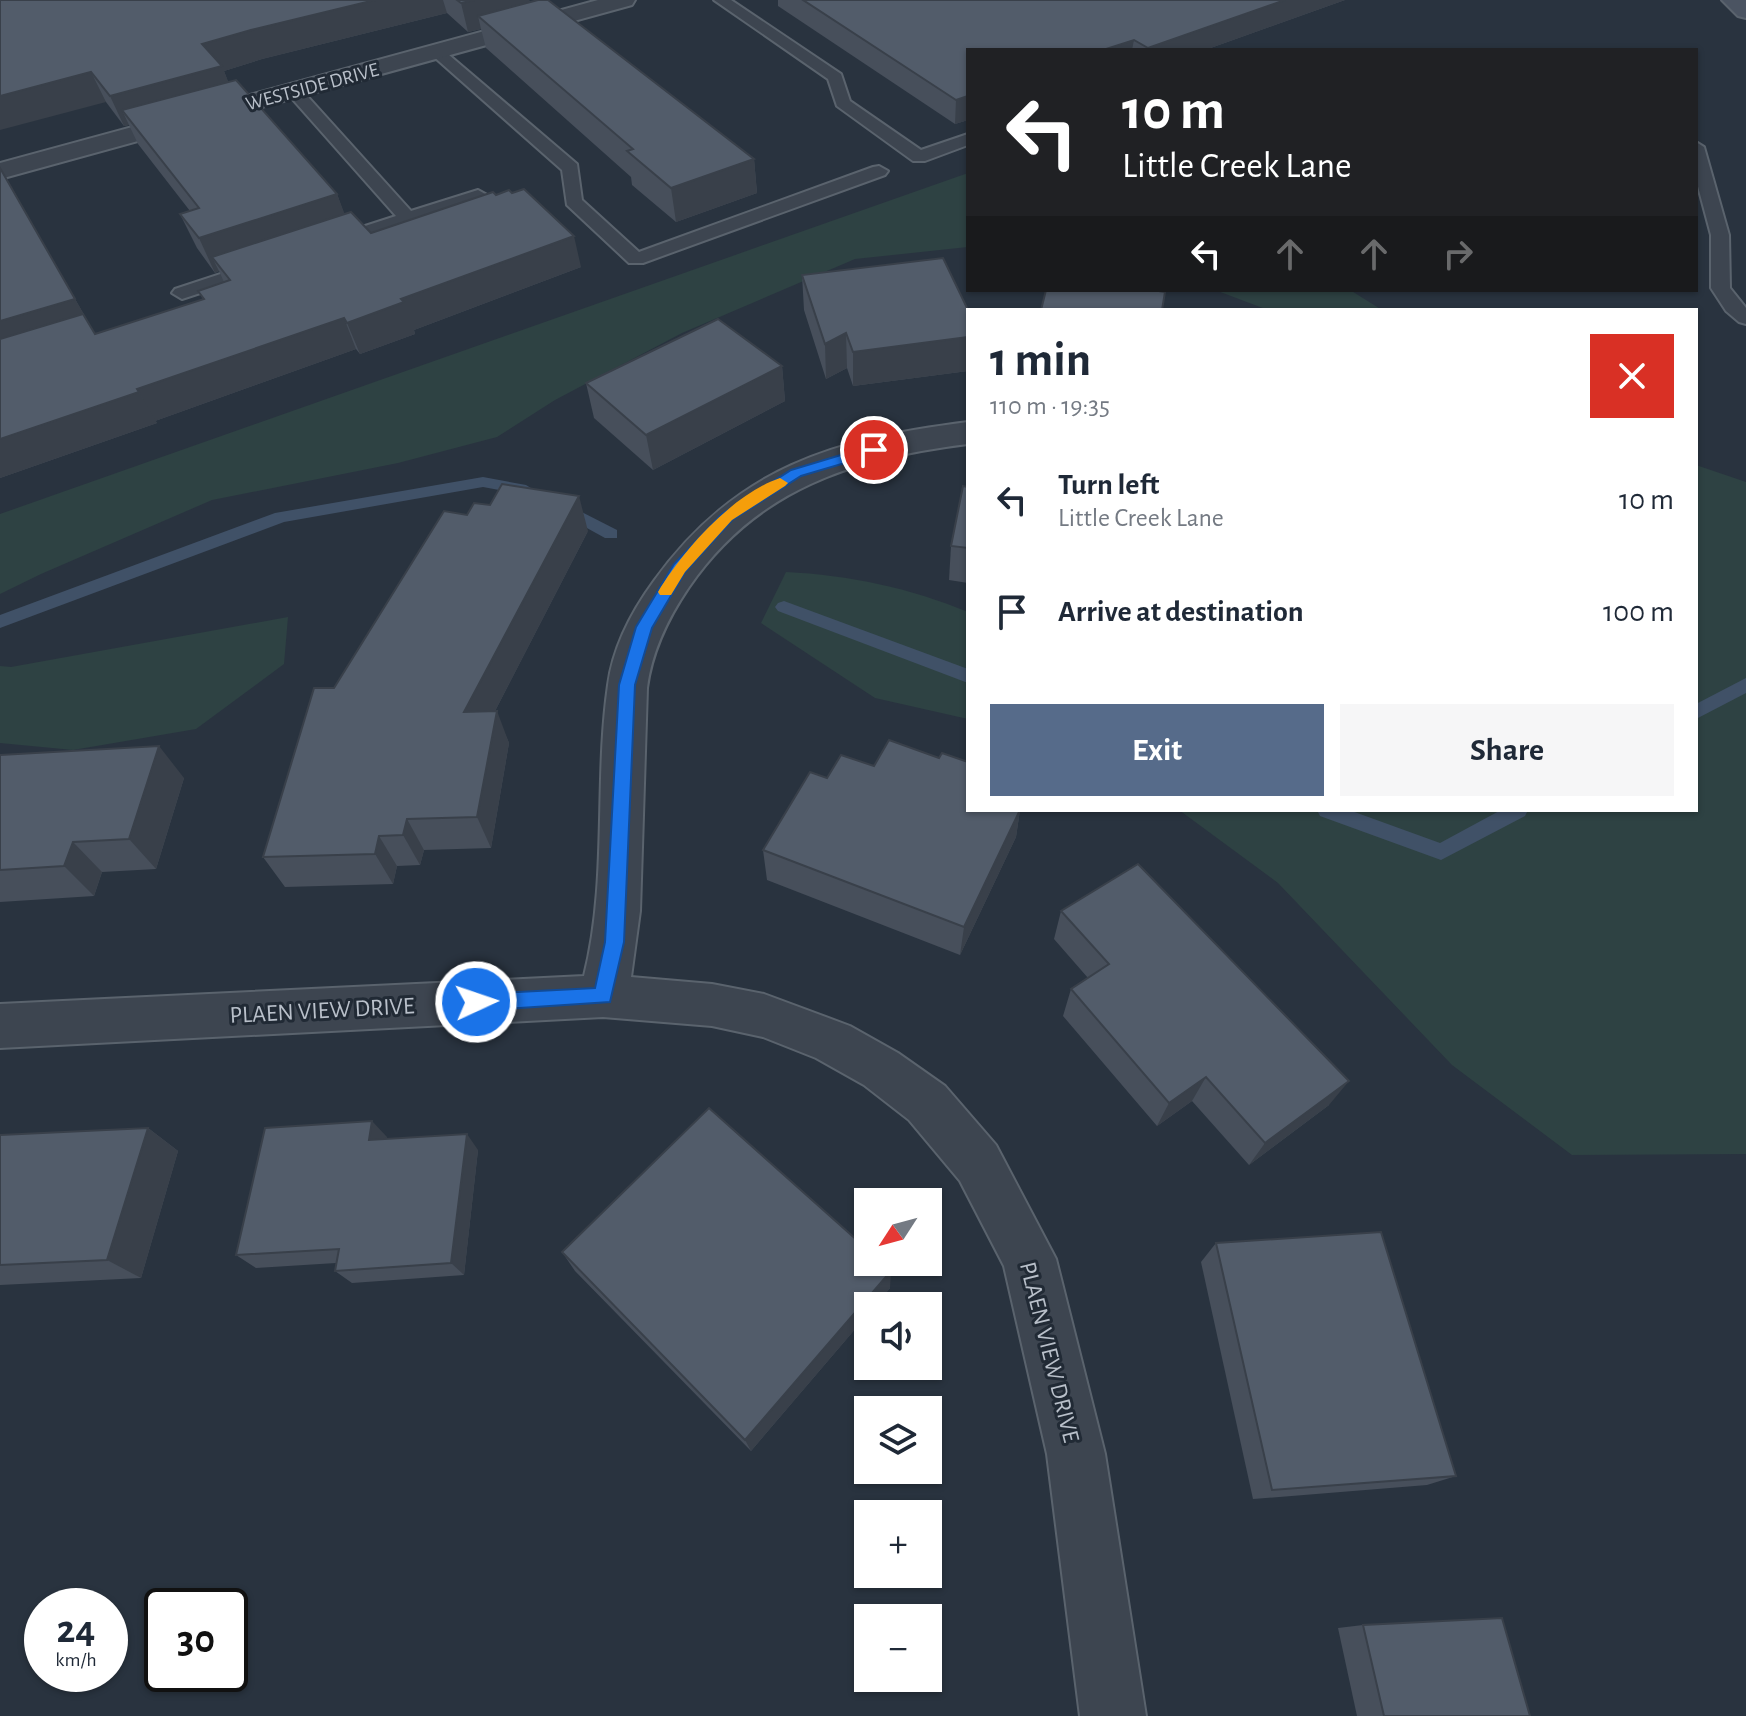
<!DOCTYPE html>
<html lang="en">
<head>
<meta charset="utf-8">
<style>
  body { margin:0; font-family:"Alegreya Sans",sans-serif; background:#f6f6f7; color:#1f2937; height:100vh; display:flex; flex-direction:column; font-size:30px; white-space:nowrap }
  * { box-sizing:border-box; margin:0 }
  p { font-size:26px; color:#747a83 }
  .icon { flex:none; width:44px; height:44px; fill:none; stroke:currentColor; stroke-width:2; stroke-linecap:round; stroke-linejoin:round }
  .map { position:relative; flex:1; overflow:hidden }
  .sheet { position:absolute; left:966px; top:308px; width:732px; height:504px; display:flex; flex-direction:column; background:#fff; border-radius:0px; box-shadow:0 2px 6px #0004 }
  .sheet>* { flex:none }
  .banner { position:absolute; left:966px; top:48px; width:732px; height:244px; border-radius:0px; box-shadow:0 2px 6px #0004; background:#202124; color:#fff; overflow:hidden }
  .needle { width:52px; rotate:234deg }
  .tools { position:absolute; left:854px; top:1188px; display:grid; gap:16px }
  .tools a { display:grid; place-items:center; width:88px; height:88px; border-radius:0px; background:#fff; box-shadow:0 2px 6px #0004; font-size:40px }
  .speed { position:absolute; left:24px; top:1588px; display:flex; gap:16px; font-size:40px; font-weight:700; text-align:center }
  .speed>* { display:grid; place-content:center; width:104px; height:104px; border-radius:50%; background:#fff; box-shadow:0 2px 6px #0004; line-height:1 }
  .speed small { font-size:20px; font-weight:400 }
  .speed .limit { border:4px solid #111; border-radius:12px; background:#fff; color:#111 }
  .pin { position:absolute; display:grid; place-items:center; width:68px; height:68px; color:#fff; margin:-34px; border:4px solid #fff; border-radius:50%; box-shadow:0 2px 8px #0007 }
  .me { position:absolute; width:88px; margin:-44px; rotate:87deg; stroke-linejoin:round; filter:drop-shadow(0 0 6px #0008) }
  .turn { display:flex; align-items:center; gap:28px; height:168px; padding:0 24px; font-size:36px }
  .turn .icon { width:104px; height:104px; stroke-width:2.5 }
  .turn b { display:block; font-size:56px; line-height:68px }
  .lanes { display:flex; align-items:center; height:76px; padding:0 24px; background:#0003; justify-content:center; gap:40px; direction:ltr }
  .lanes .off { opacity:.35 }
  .round { display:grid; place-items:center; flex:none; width:84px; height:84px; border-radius:0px; background:#f6f6f7 }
  .head { display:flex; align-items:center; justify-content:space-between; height:136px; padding:0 24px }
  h1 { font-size:48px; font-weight:700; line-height:60px }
  .button { display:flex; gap:16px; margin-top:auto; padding:16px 24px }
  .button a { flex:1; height:92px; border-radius:0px; background:#566b8a; color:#fff; font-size:32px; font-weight:700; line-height:92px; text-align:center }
  .button a+a { background:#f6f6f7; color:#1f2937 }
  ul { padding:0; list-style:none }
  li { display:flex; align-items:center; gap:24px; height:112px; padding:0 24px }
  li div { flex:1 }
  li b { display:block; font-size:30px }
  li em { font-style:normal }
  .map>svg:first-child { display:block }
  .green { fill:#2e4243 }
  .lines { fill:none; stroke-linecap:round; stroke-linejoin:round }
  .stream { fill:#405167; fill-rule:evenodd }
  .lane-casing { stroke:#5a636d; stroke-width:4 }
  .street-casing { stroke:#5a636d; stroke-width:4 }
  .secondary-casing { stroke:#5a636d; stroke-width:4 }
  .lane { fill:#3d4550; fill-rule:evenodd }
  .street { fill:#3d4550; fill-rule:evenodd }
  .secondary { fill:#4b5462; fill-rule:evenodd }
  .wall { fill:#474f5b }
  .shaded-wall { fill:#39404a }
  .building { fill:#525c6a; stroke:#39404a; stroke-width:2 }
  .route { fill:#1a73e8; stroke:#114b97; stroke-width:2 }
  .slow { fill:#f59e0b }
  .labels { text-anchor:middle; stroke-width:6; stroke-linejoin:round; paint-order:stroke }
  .far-street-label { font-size:20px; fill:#b9c0ca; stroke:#212a35 }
  .street-label { font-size:24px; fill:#b9c0ca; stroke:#212a35 }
</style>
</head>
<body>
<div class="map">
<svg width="1746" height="1716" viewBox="0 0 1746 1716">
  <rect width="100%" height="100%" fill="#29333f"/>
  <g class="green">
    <polygon points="968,173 968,247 855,259 682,333 555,400 497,437 398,463 212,500 41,574 0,594 0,514"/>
    <polygon points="1215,290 1350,290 1382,310 1268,310"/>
    <polygon points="1696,465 1746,482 1746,1154 1572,1155 1452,1065 1278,883 1179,810 1696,810"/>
    <path d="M786,572c63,3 124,16 182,40v107l-93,-21 -114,-75z"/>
    <polygon points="288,617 284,664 196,729 73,750 0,743 0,666 11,667"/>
  </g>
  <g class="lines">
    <g class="stream">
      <polygon points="483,477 526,485 534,490 526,495 483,487 284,522 0,628 0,615 275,513"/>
      <polygon points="562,502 617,530 617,538 605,538 556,511 554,507"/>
      <polygon points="784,601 968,669 968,683 778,611 775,607 778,603"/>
      <polygon points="1746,678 1746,693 1696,719 1696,704"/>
      <polygon points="1317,810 1349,810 1440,843 1501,810 1528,810 1525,816 1441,860 1320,816"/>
    </g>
    <g class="lane-casing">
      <g id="lane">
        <polygon points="714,0 731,0 841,74 850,101 921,150 968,134 968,145 925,161 913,161 837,106 828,79"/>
        <polygon points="437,47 442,49 577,164 582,200 639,252 873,167 879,166 888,171 885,175 643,263 629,263 567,205 562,170 432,55 429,52"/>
        <polygon points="294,86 300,88 411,211 478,190 487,195 484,199 340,246 328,246 325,242 328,238 396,216 288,94 286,91"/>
        <polygon points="1696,142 1704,147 1729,235 1730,288 1746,308 1746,324 1739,322 1726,311 1711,288 1711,235 1696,179"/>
        <polygon points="257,262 264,264 266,268 264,272 182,299 172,293 175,289"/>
      </g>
    </g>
    <g class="street-casing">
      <g id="street">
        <polygon points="598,0 635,0 632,5 0,179 0,163"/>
        <path d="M968,422v22c-114,14 -211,44 -279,143 -21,31 -37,63 -42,101l-7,223 -9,66 81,7 52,10 86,32 48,27 47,33 51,59 60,114 49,195 41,262h-66l-33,-262 -43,-188 -44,-85 -51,-61 -45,-35 -48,-27 -53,-21 -51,-11 -109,-9 -603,31v-44l584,-28c24,-95 10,-195 24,-291 5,-38 24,-74 46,-104 82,-114 180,-142 314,-159z"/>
      </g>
    </g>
    <g class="secondary-casing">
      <polygon id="secondary" points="1722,0 1746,0 1746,18 1738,16"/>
    </g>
    <use href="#lane" class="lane"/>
    <use href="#street" class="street"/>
    <use href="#secondary" class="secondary"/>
  </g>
  <g class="wall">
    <polygon points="0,0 529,0 530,2 754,159 757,193 676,222 632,185 631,177 486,48 481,29 468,32 447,13 262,59 224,71 228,82 337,194 344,214 371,233 581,267 414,330 415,334 360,354 356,349 155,421 157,423 0,478 0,168 95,334 203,299 198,291 224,282 219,271 215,273 197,248 180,214 190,211 138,144 129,125 124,126 106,102"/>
    <polygon points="778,0 1345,0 1205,50 968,50 968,120 955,124 778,6"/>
    <polygon points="802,275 968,310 968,371 853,386 847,368 826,379 804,310"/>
    <polygon points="782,366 785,401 653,470 594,418 586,383"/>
    <polygon points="968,487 968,583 949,580 951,546"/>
    <polygon points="588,531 495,711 509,743 491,848 424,850 420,865 397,866 393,884 285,887 263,857"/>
    <polygon points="0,755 184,778 156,869 102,872 94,896 0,902"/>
    <polygon points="874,766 968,810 1020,810 1016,837 960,955 767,880 763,850 827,778"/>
    <polygon points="1061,911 1329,1105 1249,1165 1192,1101 1157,1126 1063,1016 1071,989 1088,978 1054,939"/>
    <polygon points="148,1128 178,1151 141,1278 0,1285 0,1135"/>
    <polygon points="387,1137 387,1139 478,1150 464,1275 352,1283 335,1271 336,1263 256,1268 236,1255"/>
    <polygon points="1216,1243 1456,1476 1427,1485 1253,1499 1201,1262"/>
    <polygon points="562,1252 890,1288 875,1306 868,1306 868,1314 751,1451 575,1271"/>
    <polygon points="1363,1625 1530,1716 1357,1716 1338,1628"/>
  </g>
  <g class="shaded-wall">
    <polygon points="375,0 443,0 447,13 262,59 224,71 234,96 122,110 129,125 124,126 110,96 202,44 251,30"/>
    <polygon points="474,0 529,0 532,15 478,16 481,29 468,32 461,3"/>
    <polygon points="1285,0 1345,0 1205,50 1148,50 1148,48"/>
    <polygon points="1134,40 1132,50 1103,50"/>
    <polygon points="91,72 106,102 0,130 0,96"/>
    <polygon points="968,96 968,120 955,124 956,100"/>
    <polygon points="754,159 757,193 676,222 671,188"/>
    <polygon points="0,168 113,365 0,359"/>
    <polygon points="337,194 350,228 212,257 219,271 215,273 199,238"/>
    <polygon points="574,236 581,267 414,330 415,334 360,354 347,323 401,299"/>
    <polygon points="344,318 356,349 155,421 137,389"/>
    <polygon points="846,333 847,368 826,379 825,344"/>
    <polygon points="968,337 968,371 853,386 853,352"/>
    <polygon points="782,366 785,401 653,470 646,435"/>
    <polygon points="139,392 157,423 0,478 0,439"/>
    <polygon points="579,496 588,531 478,744 464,712"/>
    <polygon points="497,711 509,743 491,848 477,817"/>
    <polygon points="159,746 184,778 156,869 129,839"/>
    <polygon points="1020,810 1016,837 960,955 964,927"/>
    <polygon points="407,819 424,850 420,865 403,835"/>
    <polygon points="379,836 397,866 393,884 375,854"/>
    <polygon points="73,842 102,872 94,896 64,866"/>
    <polygon points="1206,1077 1192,1101 1157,1126 1169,1103"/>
    <polygon points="1349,1081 1329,1105 1249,1165 1265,1143"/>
    <polygon points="372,1121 387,1137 384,1155 369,1140"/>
    <polygon points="148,1128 178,1151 141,1278 107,1260"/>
    <polygon points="467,1134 478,1150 464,1275 451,1263"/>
    <polygon points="891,1271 890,1288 875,1306 868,1306 868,1314 751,1451 745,1440"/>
  </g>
  <g class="building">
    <polygon points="0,0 375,0 251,30 202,44 222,66 110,96 91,72 0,96"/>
    <polygon points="457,0 474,0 461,3"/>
    <polygon points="538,0 548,0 754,159 671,188 627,151 633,149 478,16"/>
    <polygon points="803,0 1285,0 1148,48 1134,40 1103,50 968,50 968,96 956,100"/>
    <polygon points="236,80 337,194 199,238 180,214 199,208 122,110"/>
    <polygon points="0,168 75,299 0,321"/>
    <polygon points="524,189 574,236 401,299 404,302 347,323 344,318 137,389 139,392 0,439 0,339 83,314 95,334 204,299 198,291 230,280 212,257 351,212 371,233 493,192 496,195 509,190 512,193"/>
    <polygon points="943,258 968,310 968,337 853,352 846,333 825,344 802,275"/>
    <polygon points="1046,290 1152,290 1165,292 1162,310 1041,310"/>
    <polygon points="718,319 782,366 646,435 586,383"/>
    <polygon points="502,484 579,496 464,712 497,711 477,817 407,819 403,835 379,836 375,854 263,857 314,688 334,688 444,511 467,515 474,503 490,505"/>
    <polygon points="963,486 968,487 968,548 951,546"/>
    <polygon points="889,740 939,758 942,753 968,762 968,810 1020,810 964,927 763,850 810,772 827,778 841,755 874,766"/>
    <polygon points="159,746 129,839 73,842 64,866 0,870 0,755"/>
    <polygon points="1138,864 1349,1081 1265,1143 1206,1077 1169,1103 1071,989 1109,964 1061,911"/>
    <polygon points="709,1108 868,1250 868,1262 881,1262 891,1271 745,1440 562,1252"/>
    <polygon points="372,1121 369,1140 467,1134 451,1263 335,1271 339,1249 236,1255 265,1128"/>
    <polygon points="148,1128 107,1260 0,1265 0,1135"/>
    <polygon points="1381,1232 1456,1476 1272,1490 1216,1243"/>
    <polygon points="1502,1618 1530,1716 1384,1716 1363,1625"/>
  </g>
  <polygon class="route" points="874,445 881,450 879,453 801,476 732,520 685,572 652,628 635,685 624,942 610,1002 476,1011 469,1009 466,1002 469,996 476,994 595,988 605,942 619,685 636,627 674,564 722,514 791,470"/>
  <path class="slow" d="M780,478l8,5 -3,3 -53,34 -47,52 -14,23h-11l-2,-3c25,-42 75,-98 122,-114z"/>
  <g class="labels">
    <g class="far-street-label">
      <text transform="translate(312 86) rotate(-15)" y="7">WESTSIDE DRIVE</text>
    </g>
    <g class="street-label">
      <text transform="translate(322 1010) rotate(-3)" y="8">PLAEN VIEW DRIVE</text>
      <text transform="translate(1050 1352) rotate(76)" y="8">PLAEN VIEW DRIVE</text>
    </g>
  </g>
</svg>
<div class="tools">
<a><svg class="needle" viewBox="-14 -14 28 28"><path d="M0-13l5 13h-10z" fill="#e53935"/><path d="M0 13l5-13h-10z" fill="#747a83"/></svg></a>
<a><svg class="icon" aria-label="sound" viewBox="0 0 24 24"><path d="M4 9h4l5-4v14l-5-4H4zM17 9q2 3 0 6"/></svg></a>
<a><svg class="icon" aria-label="layers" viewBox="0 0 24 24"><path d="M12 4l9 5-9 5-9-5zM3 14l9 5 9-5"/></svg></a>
<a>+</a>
<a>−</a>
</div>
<div class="speed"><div>24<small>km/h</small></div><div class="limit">30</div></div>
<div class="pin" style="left:874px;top:450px;background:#d93025"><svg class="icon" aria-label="arrive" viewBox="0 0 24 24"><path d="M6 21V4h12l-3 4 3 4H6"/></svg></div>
<svg class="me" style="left:476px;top:1002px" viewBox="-20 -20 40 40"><circle r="17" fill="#1a73e8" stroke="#fff" stroke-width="3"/><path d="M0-11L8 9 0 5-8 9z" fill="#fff"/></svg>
<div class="banner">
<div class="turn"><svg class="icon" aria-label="left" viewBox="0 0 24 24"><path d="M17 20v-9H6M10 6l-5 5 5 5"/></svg><div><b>10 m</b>Little Creek Lane</div></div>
<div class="lanes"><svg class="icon" aria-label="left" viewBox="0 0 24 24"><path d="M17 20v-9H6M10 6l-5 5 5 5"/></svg><svg class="icon off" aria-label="ahead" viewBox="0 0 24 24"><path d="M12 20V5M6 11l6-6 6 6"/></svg><svg class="icon off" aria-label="ahead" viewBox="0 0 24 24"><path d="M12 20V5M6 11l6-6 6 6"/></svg><svg class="icon off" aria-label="right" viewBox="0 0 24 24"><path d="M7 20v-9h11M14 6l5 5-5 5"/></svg></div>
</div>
<section class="sheet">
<div class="head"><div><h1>1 min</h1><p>110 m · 19:35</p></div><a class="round" style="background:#d93025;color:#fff"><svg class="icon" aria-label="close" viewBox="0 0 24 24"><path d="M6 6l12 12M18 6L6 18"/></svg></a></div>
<ul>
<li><svg class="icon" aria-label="left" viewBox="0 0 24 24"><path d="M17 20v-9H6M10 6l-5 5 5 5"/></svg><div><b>Turn left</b><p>Little Creek Lane</p></div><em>10 m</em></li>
<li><svg class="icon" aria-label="arrive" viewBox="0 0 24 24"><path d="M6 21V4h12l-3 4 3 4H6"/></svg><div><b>Arrive at destination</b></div><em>100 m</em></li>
</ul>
<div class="button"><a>Exit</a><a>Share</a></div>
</section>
</div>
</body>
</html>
